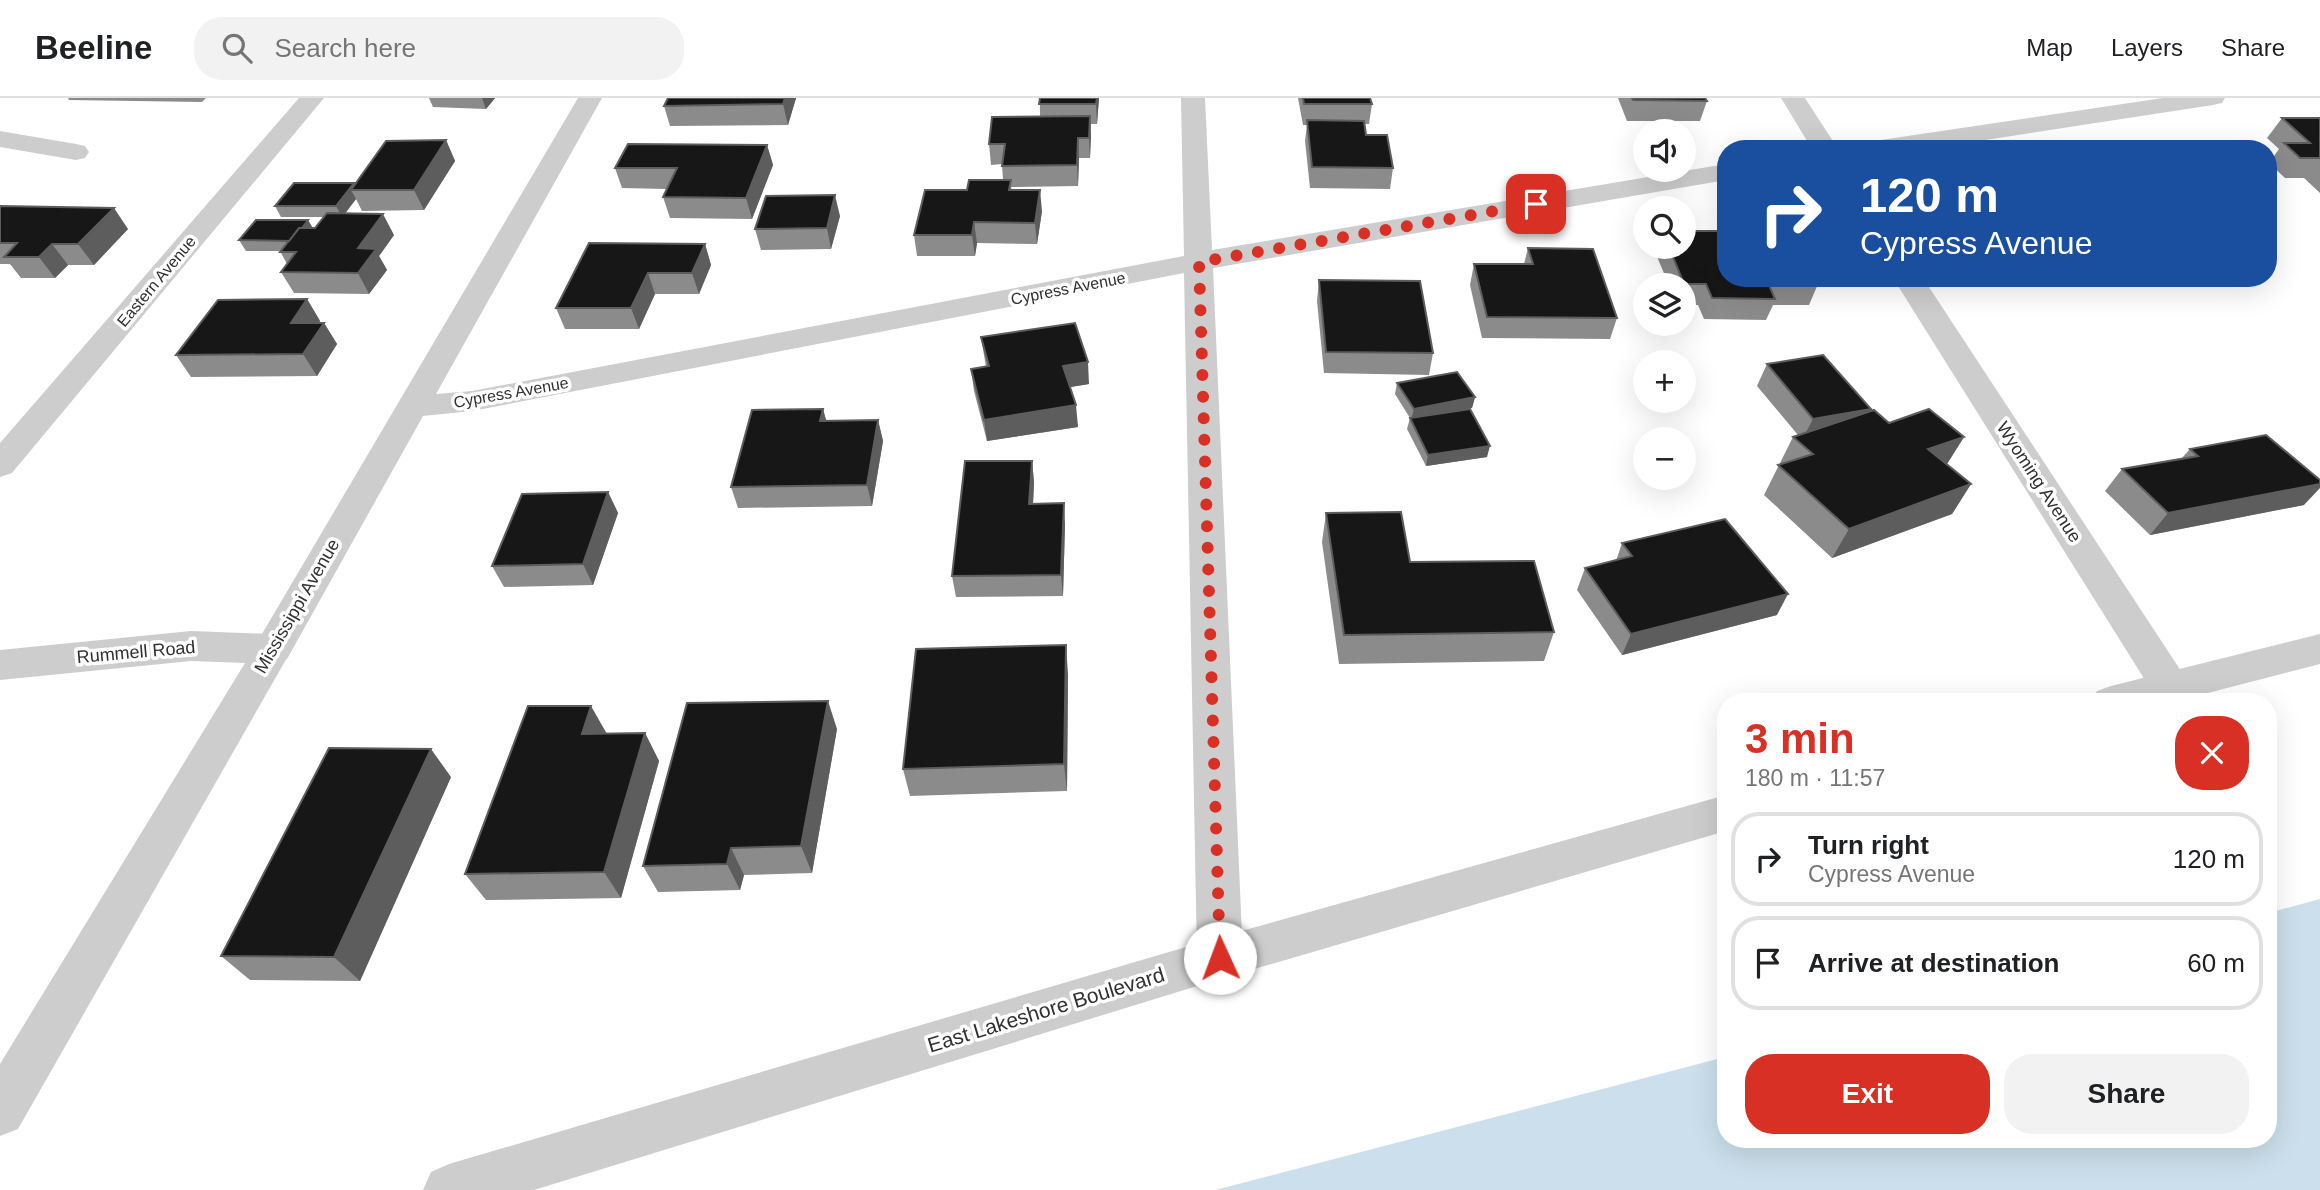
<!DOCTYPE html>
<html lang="en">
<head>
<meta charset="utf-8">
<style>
  body { margin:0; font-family:Arial,sans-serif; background:#f2f2f2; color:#202124; height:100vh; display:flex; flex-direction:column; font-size:26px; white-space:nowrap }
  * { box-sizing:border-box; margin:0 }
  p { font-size:23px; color:#757577 }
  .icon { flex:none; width:38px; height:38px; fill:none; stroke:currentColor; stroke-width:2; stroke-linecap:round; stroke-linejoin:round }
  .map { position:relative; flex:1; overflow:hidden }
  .side { position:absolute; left:1717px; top:595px; width:560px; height:455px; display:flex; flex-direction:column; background:#fff; border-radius:28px; box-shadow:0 7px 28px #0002 }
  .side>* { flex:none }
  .hud { position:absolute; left:1717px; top:42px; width:560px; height:147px; border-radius:28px; box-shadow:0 7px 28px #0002; background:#1a4fa0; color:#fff; overflow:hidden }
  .fabs { position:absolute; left:1633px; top:21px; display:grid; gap:14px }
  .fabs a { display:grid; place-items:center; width:63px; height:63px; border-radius:50%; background:#fff; box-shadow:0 7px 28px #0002; font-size:35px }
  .pin { position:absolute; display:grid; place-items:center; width:60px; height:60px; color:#fff; margin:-30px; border-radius:14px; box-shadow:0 4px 10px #0006 }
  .me { position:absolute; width:77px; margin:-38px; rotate:358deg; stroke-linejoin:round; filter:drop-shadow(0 0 5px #0008) }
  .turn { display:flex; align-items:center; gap:24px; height:147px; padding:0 28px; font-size:32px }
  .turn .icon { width:91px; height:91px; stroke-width:2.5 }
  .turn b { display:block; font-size:49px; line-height:60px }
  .round { display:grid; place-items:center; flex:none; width:74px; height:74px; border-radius:28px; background:#f2f2f2 }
  .head { display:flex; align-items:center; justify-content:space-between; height:119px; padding:0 28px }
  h1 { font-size:42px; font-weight:800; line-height:52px; color:#d93025 }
  .cta { display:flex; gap:14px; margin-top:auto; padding:14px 28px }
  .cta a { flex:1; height:80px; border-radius:28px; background:#d93025; color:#fff; font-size:28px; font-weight:800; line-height:80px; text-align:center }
  .cta a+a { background:#f2f2f2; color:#202124 }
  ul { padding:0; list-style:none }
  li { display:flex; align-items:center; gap:21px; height:94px; margin:0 14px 10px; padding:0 14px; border:4px solid #e0e0e0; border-radius:28px }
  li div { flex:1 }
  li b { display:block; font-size:26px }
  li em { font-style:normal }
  header { display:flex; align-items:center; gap:42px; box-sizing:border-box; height:98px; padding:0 35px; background:#fff; border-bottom:2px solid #e0e0e0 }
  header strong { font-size:33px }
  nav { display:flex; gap:38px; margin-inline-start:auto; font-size:24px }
  .search { width:490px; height:63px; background:#f2f2f2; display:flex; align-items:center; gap:18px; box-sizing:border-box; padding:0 24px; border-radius:28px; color:#757577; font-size:26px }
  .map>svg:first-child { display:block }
  .water { fill:#cbe0ec }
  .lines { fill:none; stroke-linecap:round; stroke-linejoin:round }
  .minor { fill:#cdcdcd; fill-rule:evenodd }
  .tertiary { fill:#cdcdcd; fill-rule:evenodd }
  .wall { fill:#8b8b8b }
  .shaded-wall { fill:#5d5d5d }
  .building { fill:#171717; stroke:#5d5d5d; stroke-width:2 }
  .route { stroke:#d93025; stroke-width:12; stroke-dasharray:0 21.6 }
  .labels { text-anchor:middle; stroke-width:7; stroke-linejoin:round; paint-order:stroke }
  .far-street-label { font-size:16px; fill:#303030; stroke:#fff }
  .street-label { font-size:18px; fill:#303030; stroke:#fff }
  .near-street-label { font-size:21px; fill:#303030; stroke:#fff }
</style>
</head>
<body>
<header>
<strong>Beeline</strong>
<div class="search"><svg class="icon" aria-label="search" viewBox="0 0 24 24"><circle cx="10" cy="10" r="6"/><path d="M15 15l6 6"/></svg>Search here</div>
<nav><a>Map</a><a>Layers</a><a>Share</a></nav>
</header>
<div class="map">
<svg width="2320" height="1092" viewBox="0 0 2320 1092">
  <rect width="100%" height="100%" fill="#fff"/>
  <polygon class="water" points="2320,801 2320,1092 1215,1092 1725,959 1726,1041 2268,1041 2268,815"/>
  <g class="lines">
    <g class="minor">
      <polygon points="299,0 324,0 12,375 0,379 0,345"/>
      <polygon points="578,0 602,0 436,296 472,293 1184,158 1181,0 1205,0 1212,152 1726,66 1726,82 1213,170 1243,860 1236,875 1220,881 1204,875 1197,860 1184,175 472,313 423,318 287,561 273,566 259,561 254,551 259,541"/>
      <polygon points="1781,0 1805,0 1838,51 1812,51"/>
      <polygon points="2163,0 2225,0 2222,5 2213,7 1927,51 1861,51 1865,45 1874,43"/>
      <polygon points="0,33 76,46 85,48 89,54 85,60 76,62 0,49"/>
      <polygon points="1893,180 1923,180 2183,576 2189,587 2183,598 2169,603 2155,598"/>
    </g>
    <g class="tertiary">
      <polygon points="191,533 273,536 287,541 292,551 18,1031 0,1038 0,966 245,565 191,563 0,582 0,552"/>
      <polygon points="2320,536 2320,566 2173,604 2091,604 2097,593 2111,588"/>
      <polygon points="1726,697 1726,733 1220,881 534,1092 423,1092 431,1074 449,1066 1220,839"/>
    </g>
  </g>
  <g class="wall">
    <polygon points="68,0 206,0 202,4 69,2"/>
    <polygon points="429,0 495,0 486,11 433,9"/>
    <polygon points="668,0 796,0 788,27 670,28 664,8"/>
    <polygon points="1040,0 1099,0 1097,26 1091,26 1090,60 1079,60 1078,88 1011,89 1012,92 1042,113 1037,146 977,145 975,158 917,158 914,137 967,92 1003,82 1002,66 991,67 989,46 1040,18"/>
    <polygon points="1298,0 1370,0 1372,6 1369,26 1365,26 1366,37 1393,70 1390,91 1310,90 1305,43 1307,27 1303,27"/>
    <polygon points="1618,0 1705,0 1707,3 1700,23 1627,23"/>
    <polygon points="2282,20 2320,20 2320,95 2304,80 2285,80 2269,65 2279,51 2267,40"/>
    <polygon points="446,42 455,63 424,112 362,113 356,101 345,116 394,137 379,158 387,172 369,196 294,195 281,174 287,166 280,153 246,153 239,142 308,122 313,130 315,130 324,119 281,119 275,108 355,87"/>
    <polygon points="767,47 773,67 752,121 670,120 663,99 667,91 622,90 615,70"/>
    <polygon points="0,108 128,131 94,167 68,167 55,180 21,180 10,166 0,166"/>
    <polygon points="840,118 831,151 761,152 755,131"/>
    <polygon points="705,146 711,167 699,196 655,196 639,231 565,231 556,210"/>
    <polygon points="1657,149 1684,149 1726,180 1818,186 1809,207 1773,207 1766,222 1704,221 1698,207 1684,207 1684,187 1669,187 1655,154"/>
    <polygon points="1528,150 1617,220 1610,241 1482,240 1470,187 1474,166 1524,166"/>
    <polygon points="1319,182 1433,255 1429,277 1324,275 1317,203"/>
    <polygon points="307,201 320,223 318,225 324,225 337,246 317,278 191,279 176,257"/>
    <polygon points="981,239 1089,286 1070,289 1078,329 987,343 974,293 971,271 986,269"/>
    <polygon points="1767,266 1870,313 1889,325 1964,339 1947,366 1971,386 1952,416 1832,460 1764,397 1793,339 1798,337 1757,288"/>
    <polygon points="1397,285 1475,299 1472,310 1463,312 1487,359 1426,368 1407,331 1410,320 1395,296"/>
    <polygon points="823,311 826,323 878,322 883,343 872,408 738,410 731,389"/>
    <polygon points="2190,351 2304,407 2150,437 2105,393 2122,371 2182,360"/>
    <polygon points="1032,363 1034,384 1033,405 1065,426 1063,498 956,499 952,478"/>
    <polygon points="608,394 618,415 593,487 504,489 492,468"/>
    <polygon points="1326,415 1410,464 1554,534 1544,563 1339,566 1322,444"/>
    <polygon points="1622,445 1777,517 1622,557 1577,492 1585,470 1616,463"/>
    <polygon points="1068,576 1067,693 910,698 903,671"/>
    <polygon points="837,631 812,775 744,777 740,792 658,794 643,768"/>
    <polygon points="607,635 645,635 659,663 621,800 486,802 465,776"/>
    <polygon points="451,679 360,883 250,882 221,858"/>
  </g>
  <g class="shaded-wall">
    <polygon points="482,0 495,0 486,11"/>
    <polygon points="785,0 796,0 788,27 783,6"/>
    <polygon points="1097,0 1099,0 1097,26 1096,6"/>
    <polygon points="1090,18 1091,38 1090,60 1089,40"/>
    <polygon points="1078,40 1079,60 1078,88 1077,67"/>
    <polygon points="446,42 455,63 424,112 414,92"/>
    <polygon points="767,47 773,67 752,121 746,100"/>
    <polygon points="354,85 358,92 351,92 356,101 342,119 336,108"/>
    <polygon points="1040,92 1042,113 1037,146 1035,125"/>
    <polygon points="835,97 840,118 831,151 827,130"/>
    <polygon points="114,110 128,131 94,167 78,146"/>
    <polygon points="383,116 394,137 379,158 387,172 369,196 358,175 358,150"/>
    <polygon points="308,122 314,133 293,143"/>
    <polygon points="974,124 977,145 975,158 972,137"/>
    <polygon points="52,146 68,167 55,180 39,159"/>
    <polygon points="705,146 711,167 699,196 692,175"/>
    <polygon points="648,175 655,196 639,231 631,210"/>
    <polygon points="307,201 320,223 304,247 291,225"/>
    <polygon points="324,225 337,246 317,278 303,256"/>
    <polygon points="1088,264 1089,286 1065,290 1063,268"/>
    <polygon points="1475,299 1472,310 1411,322 1414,311"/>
    <polygon points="1076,307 1078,329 987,343 984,322"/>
    <polygon points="823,311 829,332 820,323"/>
    <polygon points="1871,311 1860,332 1802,342 1813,321"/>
    <polygon points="878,322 883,343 872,408 867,387"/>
    <polygon points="1964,339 1945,369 1928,351"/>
    <polygon points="1490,348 1487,359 1426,368 1428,357"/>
    <polygon points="1032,363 1034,384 1032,427 1029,406"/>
    <polygon points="1971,386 1952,416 1832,460 1849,431"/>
    <polygon points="2320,386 2320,390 2304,407 2150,437 2168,415"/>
    <polygon points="608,394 618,415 593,487 583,466"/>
    <polygon points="1064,405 1065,426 1063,498 1061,477"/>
    <polygon points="1788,496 1777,517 1622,557 1631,536"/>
    <polygon points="1066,547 1068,576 1067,693 1064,666"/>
    <polygon points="828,603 837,631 812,775 801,748"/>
    <polygon points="591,608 607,636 582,636"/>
    <polygon points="645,635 659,663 621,800 604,774"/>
    <polygon points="431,651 451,679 360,883 334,859"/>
    <polygon points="731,750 744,777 740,792 727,766"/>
  </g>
  <g class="building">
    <polygon points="668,0 785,0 783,6 664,8"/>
    <polygon points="1040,0 1097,0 1096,6 1039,6"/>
    <polygon points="1303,0 1370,0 1372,6 1304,6"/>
    <polygon points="1632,0 1705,0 1707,3 1633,2"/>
    <polygon points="1090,18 1089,40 1078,40 1077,67 1002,68 1005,46 989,46 992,19"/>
    <polygon points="2282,20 2320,20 2320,60 2300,60 2284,45 2310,45"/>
    <polygon points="1307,22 1364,23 1366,37 1387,37 1393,70 1312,69"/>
    <polygon points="446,42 414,92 351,92 386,43"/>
    <polygon points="628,46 767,47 746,100 663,99 677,70 615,70"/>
    <polygon points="969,82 1011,82 1009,92 1040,92 1035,125 974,124 972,137 914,137 925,92 967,92"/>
    <polygon points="294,85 354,85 336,108 275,108"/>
    <polygon points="835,97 827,130 755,131 766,98"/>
    <polygon points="0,108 114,110 78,146 52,146 39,159 4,159 17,145 0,145"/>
    <polygon points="327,115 383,116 358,150 376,151 358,175 281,174 296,154 280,154 299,130 315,130"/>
    <polygon points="256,122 308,122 302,130 299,130 289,143 239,142"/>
    <polygon points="1684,133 1725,133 1726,180 1816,180 1818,186 1768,185 1775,201 1712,200 1706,186 1684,186 1669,149 1684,149"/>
    <polygon points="589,145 705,146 692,175 648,175 631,210 556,210"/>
    <polygon points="1528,150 1593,151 1617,220 1487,219 1474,166 1533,166"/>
    <polygon points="1319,182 1420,183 1433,255 1326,254"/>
    <polygon points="307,201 291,225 324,225 303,256 176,257 218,202"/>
    <polygon points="1075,225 1088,264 1063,268 1076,307 984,322 971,271 989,268 981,239"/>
    <polygon points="1823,257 1871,311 1813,321 1767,266"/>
    <polygon points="1457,274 1475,299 1414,311 1397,285"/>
    <polygon points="823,311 820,323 878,322 867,387 731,389 752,312"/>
    <polygon points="1470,311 1490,348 1428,357 1410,320"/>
    <polygon points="1929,311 1964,339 1928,351 1971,386 1849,431 1778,367 1813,356 1793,339 1874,312 1889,325"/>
    <polygon points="2266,337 2320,382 2320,386 2168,415 2122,371 2198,358 2190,351"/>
    <polygon points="965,363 1032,363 1029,406 1064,405 1061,477 952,478"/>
    <polygon points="608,394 583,466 492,468 522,396"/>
    <polygon points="1401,414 1410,464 1534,463 1554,534 1344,537 1326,415"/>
    <polygon points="1725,421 1788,496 1631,536 1585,470 1632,458 1622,445"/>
    <polygon points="1066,547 1064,666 903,671 916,551"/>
    <polygon points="828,603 801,748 731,750 727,766 643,768 687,605"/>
    <polygon points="528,608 591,608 582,636 645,635 604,774 465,776"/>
    <polygon points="329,650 431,651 334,859 221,858"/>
  </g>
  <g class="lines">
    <polyline class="route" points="1220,860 1199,164 1536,106"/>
  </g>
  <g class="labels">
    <g class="far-street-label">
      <text transform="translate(156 183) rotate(-50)" y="6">Eastern Avenue</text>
      <text transform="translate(1068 190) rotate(-11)" y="6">Cypress Avenue</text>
      <text transform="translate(511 294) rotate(-10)" y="6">Cypress Avenue</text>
    </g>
    <g class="street-label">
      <text transform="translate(2039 384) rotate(57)" y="6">Wyoming Avenue</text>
      <text transform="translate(297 508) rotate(-60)" y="6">Mississippi Avenue</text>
      <text transform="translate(136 554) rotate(-5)" y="6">Rummell Road</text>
    </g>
    <g class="near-street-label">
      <text transform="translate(1046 912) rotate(-17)" y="7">East Lakeshore Boulevard</text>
    </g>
  </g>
</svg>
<div class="fabs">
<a><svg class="icon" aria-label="sound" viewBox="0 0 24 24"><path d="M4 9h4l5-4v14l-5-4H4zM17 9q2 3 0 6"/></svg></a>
<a><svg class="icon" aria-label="search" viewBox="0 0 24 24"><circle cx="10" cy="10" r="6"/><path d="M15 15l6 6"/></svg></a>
<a><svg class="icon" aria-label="layers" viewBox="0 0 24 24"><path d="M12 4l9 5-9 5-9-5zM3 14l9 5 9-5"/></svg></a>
<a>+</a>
<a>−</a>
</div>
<div class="pin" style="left:1536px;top:106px;background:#d93025"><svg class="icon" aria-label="arrive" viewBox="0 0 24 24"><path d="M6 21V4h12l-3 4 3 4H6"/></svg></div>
<svg class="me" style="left:1220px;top:860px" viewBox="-20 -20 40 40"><circle r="19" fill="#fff"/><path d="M0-13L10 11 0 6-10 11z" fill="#d93025"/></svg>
<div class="hud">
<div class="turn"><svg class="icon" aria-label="right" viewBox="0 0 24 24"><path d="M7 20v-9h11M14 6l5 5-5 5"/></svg><div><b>120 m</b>Cypress Avenue</div></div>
</div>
<section class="side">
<div class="head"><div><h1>3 min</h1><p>180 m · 11:57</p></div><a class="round" style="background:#d93025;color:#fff"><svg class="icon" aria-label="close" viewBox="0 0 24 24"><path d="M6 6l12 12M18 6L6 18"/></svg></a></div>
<ul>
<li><svg class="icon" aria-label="right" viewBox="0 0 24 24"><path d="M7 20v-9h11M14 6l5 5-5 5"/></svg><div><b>Turn right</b><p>Cypress Avenue</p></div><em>120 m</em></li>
<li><svg class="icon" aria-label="arrive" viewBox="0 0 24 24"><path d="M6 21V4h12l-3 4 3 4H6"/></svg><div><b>Arrive at destination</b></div><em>60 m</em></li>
</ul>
<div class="cta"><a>Exit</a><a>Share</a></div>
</section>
</div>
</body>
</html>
